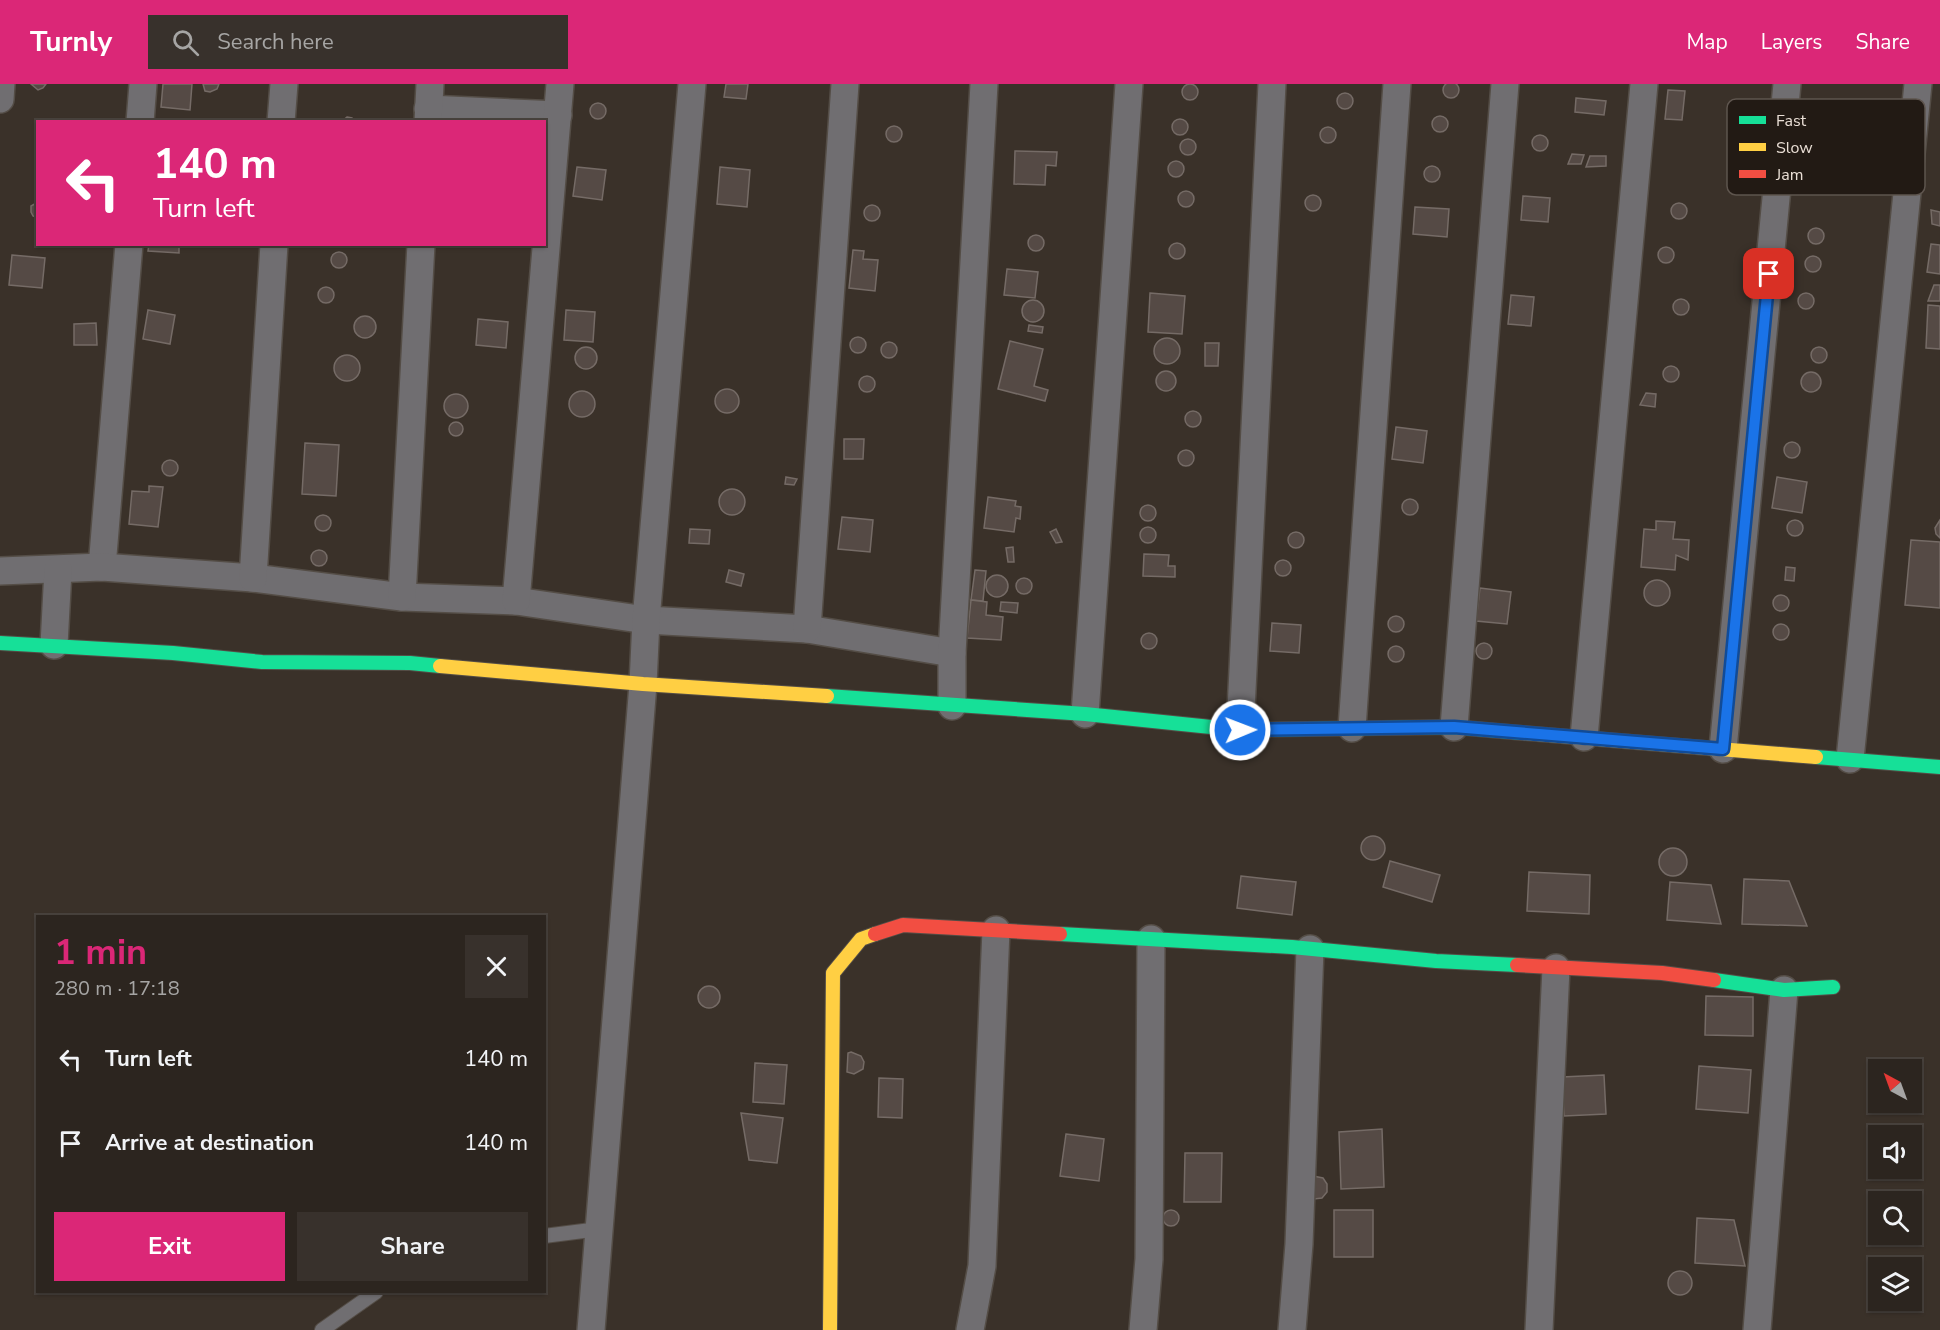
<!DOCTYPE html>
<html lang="en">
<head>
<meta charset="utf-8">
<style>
  body { margin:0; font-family:"Nunito Sans",sans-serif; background:#38312c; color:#f1f3f6; height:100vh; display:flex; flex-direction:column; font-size:22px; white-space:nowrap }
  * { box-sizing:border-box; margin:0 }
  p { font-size:20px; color:#a6a5a4 }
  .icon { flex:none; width:33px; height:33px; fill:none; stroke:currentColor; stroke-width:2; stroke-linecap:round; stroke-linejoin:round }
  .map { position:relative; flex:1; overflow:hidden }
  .details { position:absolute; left:36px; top:831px; width:510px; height:378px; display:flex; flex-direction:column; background:#2c251f; border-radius:0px; box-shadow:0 2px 4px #0004,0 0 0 2px #48423d }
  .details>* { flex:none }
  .banner { position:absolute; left:36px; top:36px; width:510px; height:126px; border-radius:0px; box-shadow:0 2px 4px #0004,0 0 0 2px #48423d; background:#db2777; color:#fff; overflow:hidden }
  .needle { width:39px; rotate:319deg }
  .controls { position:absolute; left:1868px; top:975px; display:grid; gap:12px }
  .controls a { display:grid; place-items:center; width:54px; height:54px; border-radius:0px; background:#2c251f; box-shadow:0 2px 4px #0004,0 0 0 2px #48423d; font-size:30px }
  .pin { position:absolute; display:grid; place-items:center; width:51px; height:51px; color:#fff; margin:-26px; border-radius:12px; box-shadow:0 3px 9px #0006 }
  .me { position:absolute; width:66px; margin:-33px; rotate:89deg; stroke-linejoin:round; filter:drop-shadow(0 0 4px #0008) }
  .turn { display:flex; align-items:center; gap:21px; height:126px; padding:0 18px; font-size:27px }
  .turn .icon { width:78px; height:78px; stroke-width:2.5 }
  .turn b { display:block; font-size:42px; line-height:51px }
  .round { display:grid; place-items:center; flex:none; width:63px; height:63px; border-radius:0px; background:#38312c }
  .summary { display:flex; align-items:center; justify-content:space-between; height:102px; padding:0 18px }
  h1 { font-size:36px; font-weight:700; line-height:45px; color:#db2777 }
  .button { display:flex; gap:12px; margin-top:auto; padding:12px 18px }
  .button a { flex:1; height:69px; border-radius:0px; background:#db2777; color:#fff; font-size:24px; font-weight:700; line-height:69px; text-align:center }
  .button a+a { background:#38312c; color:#f1f3f6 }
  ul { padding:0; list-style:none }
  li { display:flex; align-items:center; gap:18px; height:84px; padding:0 18px }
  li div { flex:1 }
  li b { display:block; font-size:22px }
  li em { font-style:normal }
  header { display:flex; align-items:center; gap:36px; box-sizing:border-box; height:84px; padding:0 30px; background:#db2777; color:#fff }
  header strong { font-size:28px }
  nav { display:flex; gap:33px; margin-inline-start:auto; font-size:21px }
  .search { width:420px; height:54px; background:#38312c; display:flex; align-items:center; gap:15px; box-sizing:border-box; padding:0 21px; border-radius:0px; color:#a6a5a4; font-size:22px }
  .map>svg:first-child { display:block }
  .building { fill:#554a45; stroke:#756b66; stroke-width:1.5 }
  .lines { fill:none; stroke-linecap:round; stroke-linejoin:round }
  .lane-casing { stroke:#544d46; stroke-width:16 }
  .street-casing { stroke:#544d46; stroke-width:30 }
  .fast-casing { stroke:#544d46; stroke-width:16 }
  .slow-casing { stroke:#544d46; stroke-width:16 }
  .jam-casing { stroke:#544d46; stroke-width:16 }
  .lane { stroke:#706e71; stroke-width:14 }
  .street { stroke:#706e71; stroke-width:27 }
  .fast { stroke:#16e098; stroke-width:14 }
  .slow { stroke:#ffcf43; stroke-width:14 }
  .jam { stroke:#f24e42; stroke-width:14 }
  .route-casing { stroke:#114b97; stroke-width:15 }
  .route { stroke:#1a73e8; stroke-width:10 }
  .key { fill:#221a14; stroke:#5e554e; stroke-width:1.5 }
  .key-label { font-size:16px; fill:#eadfd6 }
</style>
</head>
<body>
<header>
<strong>Turnly</strong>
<div class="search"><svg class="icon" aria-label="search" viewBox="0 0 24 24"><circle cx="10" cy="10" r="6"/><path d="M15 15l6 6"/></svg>Search here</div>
<nav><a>Map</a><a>Layers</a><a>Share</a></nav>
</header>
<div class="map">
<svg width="1940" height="1246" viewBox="0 0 1940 1246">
  <rect width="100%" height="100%" fill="#3a3129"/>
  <g class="building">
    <circle cx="1451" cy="6" r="8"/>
    <polygon points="31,0 46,0 43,4 38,6"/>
    <polygon points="163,0 192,0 190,26 161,23"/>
    <polygon points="203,0 219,0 217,5 210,8 205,7"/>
    <polygon points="726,0 748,0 746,15 724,13"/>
    <circle cx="1190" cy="8" r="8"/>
    <polygon points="1668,6 1685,7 1682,36 1665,35"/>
    <circle cx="1345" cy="17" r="8"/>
    <polygon points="1576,14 1606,17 1604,31 1575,28"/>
    <circle cx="598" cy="27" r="8"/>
    <circle cx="1440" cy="40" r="8"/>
    <polygon points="347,33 352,34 355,38 341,38"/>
    <circle cx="1180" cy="43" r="8"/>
    <circle cx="894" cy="50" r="8"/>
    <circle cx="1328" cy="51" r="8"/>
    <circle cx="1540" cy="59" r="8"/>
    <circle cx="1188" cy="63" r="8"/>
    <polygon points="1015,67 1057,68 1056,82 1046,81 1045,101 1014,100"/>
    <polygon points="1572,70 1584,71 1581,80 1568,80"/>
    <polygon points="1590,72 1606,72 1606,82 1586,83"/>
    <circle cx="1176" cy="85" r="8"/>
    <circle cx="1432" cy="90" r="8"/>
    <polygon points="577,83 606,86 602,116 573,112"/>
    <polygon points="720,83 750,86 747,123 717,120"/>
    <circle cx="1186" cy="115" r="8"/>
    <circle cx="1313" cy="119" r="8"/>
    <polygon points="1523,112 1550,114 1548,138 1521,136"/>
    <polygon points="38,118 38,134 33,132 31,128 31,122"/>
    <circle cx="1679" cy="127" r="8"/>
    <circle cx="872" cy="129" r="8"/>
    <polygon points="1415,123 1449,125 1447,153 1413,150"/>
    <polygon points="1931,126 1940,128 1940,142 1932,140"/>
    <circle cx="1816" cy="152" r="8"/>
    <circle cx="1036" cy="159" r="8"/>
    <circle cx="1177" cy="167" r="8"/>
    <polygon points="149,160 179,160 179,169 148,167"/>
    <polygon points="1931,160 1940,161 1940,190 1927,188"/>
    <circle cx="1666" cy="171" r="8"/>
    <polygon points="853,166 864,167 863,175 878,176 875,207 849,204"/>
    <circle cx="339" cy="176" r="8"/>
    <polygon points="12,171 45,174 42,204 9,201"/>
    <circle cx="1813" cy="180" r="8"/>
    <polygon points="1007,185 1038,188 1035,214 1004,211"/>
    <polygon points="1934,201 1940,201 1940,217 1928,217"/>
    <circle cx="326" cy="211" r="8"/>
    <polygon points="1150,209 1185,212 1182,250 1148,248"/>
    <circle cx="1806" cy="217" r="8"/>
    <polygon points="1511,211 1534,213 1531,242 1508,240"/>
    <circle cx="1681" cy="223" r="8"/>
    <circle cx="1033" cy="227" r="11"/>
    <polygon points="1928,221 1940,222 1940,265 1926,264"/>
    <polygon points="148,226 175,231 170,260 143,255"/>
    <polygon points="566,226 595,228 593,258 564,256"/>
    <circle cx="365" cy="243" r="11"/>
    <polygon points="478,235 508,238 506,264 476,261"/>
    <polygon points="96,239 97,261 74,261 74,240"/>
    <polygon points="1029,241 1043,243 1042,249 1028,247"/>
    <circle cx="858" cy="261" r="8"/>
    <circle cx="1167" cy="267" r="13"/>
    <polygon points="1010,257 1043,265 1034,302 1048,306 1045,317 998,305"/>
    <circle cx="889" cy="266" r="8"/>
    <polygon points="1205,259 1219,259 1218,282 1205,282"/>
    <circle cx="586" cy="274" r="11"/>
    <circle cx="1819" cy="271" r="8"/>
    <circle cx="347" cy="284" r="13"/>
    <circle cx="1671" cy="290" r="8"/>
    <circle cx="1166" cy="297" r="10"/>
    <circle cx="1811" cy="298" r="10"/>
    <circle cx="867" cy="300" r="8"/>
    <circle cx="727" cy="317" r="12"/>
    <circle cx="582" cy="320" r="13"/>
    <polygon points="1646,309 1656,310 1655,323 1640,321"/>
    <circle cx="456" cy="322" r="12"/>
    <circle cx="1193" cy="335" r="8"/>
    <circle cx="456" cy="345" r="7"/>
    <polygon points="1396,343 1427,347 1423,379 1392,375"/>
    <polygon points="844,355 864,355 863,375 844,375"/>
    <circle cx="1792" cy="366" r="8"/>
    <polygon points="305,359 339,361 336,412 302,410"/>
    <circle cx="1186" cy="374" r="8"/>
    <circle cx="170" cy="384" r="8"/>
    <polygon points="786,393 797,395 794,401 785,400"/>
    <polygon points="1777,393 1807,398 1802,429 1772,424"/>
    <polygon points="149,402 163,403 158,443 129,440 132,407 149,408"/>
    <circle cx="732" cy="418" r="13"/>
    <polygon points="988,413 1016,417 1015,422 1021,423 1020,435 1016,434 1014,448 984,444"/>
    <circle cx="1410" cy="423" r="8"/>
    <circle cx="1148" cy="429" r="8"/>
    <circle cx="323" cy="439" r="8"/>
    <polygon points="842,433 873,436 870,468 838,465"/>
    <polygon points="1940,436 1940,454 1936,450 1935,444"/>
    <circle cx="1795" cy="444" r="8"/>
    <polygon points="1656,437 1675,438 1673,455 1689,456 1688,476 1676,471 1675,486 1641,483 1644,445 1656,446"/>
    <circle cx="1148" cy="451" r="8"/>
    <polygon points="690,445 710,446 709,460 689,459"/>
    <polygon points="1056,445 1062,458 1056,459 1050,448"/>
    <circle cx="1296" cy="456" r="8"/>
    <polygon points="1911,456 1940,458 1940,524 1905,521"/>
    <polygon points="1013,463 1014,478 1008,478 1006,464"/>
    <circle cx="319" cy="474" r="8"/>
    <polygon points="1144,470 1169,471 1168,482 1175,482 1175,493 1143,492"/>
    <circle cx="1283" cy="484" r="8"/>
    <polygon points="1786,483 1795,484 1794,497 1785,496"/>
    <polygon points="729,486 744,490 741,502 726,498"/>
    <polygon points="975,486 986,487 983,517 971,516"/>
    <circle cx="997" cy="502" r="11"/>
    <circle cx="1024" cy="502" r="8"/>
    <circle cx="1657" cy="509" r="13"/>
    <polygon points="1480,504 1511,508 1507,540 1476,537"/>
    <circle cx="1781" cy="519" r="8"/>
    <polygon points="971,516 987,518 986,531 1003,533 1001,556 967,554"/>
    <polygon points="1001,518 1018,519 1017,529 1000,527"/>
    <circle cx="1396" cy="540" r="8"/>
    <polygon points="1272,539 1301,541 1299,569 1270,567"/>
    <circle cx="1781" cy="548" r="8"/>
    <circle cx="1149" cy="557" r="8"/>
    <circle cx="1484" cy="567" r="8"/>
    <circle cx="1396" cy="570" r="8"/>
    <circle cx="1373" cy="764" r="12"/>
    <circle cx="1673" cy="778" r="14"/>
    <polygon points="1390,777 1440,791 1432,818 1383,803"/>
    <polygon points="1529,788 1590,791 1589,830 1527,827"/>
    <polygon points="1241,792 1296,798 1292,831 1237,824"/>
    <polygon points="1744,795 1789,797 1807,842 1742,840"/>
    <polygon points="1670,798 1711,801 1721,840 1667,836"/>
    <circle cx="709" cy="913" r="11"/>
    <polygon points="1706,912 1753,913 1753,952 1705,951"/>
    <polygon points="851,968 861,972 864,978 863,985 854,990 847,988 848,969"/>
    <polygon points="755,979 787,981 784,1020 753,1018"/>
    <polygon points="1699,982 1751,986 1748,1029 1696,1025"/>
    <polygon points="1604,991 1606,1030 1564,1032 1562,993"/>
    <polygon points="879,994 903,995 902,1034 878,1033"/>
    <polygon points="741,1029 783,1034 777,1079 749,1076"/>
    <polygon points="1382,1045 1384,1103 1341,1105 1339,1048"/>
    <polygon points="1066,1050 1104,1055 1099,1097 1060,1092"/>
    <polygon points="1185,1069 1222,1069 1221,1118 1184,1118"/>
    <polygon points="1313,1092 1323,1094 1327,1100 1327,1108 1322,1114 1314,1115"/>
    <circle cx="1171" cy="1134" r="8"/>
    <rect x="1334" y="1126" width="39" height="47"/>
    <polygon points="1697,1134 1734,1136 1745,1182 1695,1179"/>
    <circle cx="1680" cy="1199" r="12"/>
  </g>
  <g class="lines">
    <g class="lane-casing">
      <g id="lane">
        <polyline points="544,1152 599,1145"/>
        <polyline points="322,1246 376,1208"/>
      </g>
    </g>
    <g class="street-casing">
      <g id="street">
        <polyline points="0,15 1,0"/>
        <polyline points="428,25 558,31"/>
        <polyline points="140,38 143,0"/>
        <polyline points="281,38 284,0"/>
        <polyline points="428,38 430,0"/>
        <polyline points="102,483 129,160"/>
        <polyline points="0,487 102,483 253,494 402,513 516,517 646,536 807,545 952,569"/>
        <polyline points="253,494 274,160"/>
        <polyline points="402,513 421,160"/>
        <polyline points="516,517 560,0"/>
        <polyline points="807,545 845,0"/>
        <polyline points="54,561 58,486"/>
        <polyline points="952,622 952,569 984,0"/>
        <polyline points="1085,630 1129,0"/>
        <polyline points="1454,643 1505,0"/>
        <polyline points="1352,644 1397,0"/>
        <polyline points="1240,646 1272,0"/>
        <polyline points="1584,653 1644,0"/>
        <polyline points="1723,665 1787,0"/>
        <polyline points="1850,675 1918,0"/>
        <polyline points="591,1246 643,600 646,536 692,0"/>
        <polyline points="970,1246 982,1182 996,846"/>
        <polyline points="1143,1246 1149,1175 1151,855"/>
        <polyline points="1292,1246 1299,1160 1310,865"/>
        <polyline points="1539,1246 1556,884"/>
        <polyline points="1757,1246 1784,906"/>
      </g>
    </g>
    <g class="fast-casing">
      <g id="fast">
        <polyline points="0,559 173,569 262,578 410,579 440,582"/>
        <polyline points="827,612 1085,630 1240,646 1454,643 1523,649"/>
        <polyline points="1816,673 1940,683"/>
        <polyline points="1060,850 1292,863 1436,877 1517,881"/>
        <polyline points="1714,896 1784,906 1833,903"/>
      </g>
    </g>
    <g class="slow-casing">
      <g id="slow">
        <polyline points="440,582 643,600 827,612"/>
        <polyline points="1523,649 1816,673"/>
        <polyline points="830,1246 833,889 861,855 875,850"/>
      </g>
    </g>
    <g class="jam-casing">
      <g id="jam">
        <polyline points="875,850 903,841 1060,850"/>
        <polyline points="1517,881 1662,889 1714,896"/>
      </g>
    </g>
    <use href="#lane" class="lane"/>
    <use href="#street" class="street"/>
    <use href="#fast" class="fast"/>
    <use href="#slow" class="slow"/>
    <use href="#jam" class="jam"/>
  </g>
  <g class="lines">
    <g class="route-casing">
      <polyline id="route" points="1240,646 1454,643 1723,665 1769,190"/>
    </g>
    <use href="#route" class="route"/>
  </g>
  <rect x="1727" y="15" width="198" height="96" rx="9" class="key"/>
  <rect x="1739" y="32" width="27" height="8" fill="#16e098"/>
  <rect x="1739" y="59" width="27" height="8" fill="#ffcf43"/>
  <rect x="1739" y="86" width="27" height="8" fill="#f24e42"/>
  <g class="key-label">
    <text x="1776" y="42">Fast</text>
    <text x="1776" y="69">Slow</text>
    <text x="1776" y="96">Jam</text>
  </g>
</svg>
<div class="controls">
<a><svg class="needle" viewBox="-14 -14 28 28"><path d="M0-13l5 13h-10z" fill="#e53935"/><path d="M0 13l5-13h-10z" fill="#a6a5a4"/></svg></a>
<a><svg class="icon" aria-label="sound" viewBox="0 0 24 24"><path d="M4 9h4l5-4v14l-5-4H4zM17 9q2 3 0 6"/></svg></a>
<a><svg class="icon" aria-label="search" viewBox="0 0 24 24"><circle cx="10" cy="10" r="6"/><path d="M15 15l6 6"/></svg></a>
<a><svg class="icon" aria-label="layers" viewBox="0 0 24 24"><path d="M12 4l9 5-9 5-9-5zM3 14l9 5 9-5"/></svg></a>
</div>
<div class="pin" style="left:1769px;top:190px;background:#d93025"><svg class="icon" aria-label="arrive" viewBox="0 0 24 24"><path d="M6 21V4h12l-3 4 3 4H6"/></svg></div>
<svg class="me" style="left:1240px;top:646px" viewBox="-20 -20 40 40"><circle r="17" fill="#1a73e8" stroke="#fff" stroke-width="3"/><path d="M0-11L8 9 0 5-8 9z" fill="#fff"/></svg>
<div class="banner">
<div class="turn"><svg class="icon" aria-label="left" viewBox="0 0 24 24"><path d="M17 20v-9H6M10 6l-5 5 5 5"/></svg><div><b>140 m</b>Turn left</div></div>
</div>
<section class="details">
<div class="summary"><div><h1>1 min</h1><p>280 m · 17:18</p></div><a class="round"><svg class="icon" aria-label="close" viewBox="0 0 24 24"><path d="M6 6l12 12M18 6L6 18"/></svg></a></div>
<ul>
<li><svg class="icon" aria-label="left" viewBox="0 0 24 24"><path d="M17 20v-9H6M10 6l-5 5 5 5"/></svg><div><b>Turn left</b></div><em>140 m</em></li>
<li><svg class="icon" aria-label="arrive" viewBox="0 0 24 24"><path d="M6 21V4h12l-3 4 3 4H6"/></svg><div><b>Arrive at destination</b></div><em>140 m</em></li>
</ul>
<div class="button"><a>Exit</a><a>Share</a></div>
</section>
</div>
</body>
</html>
